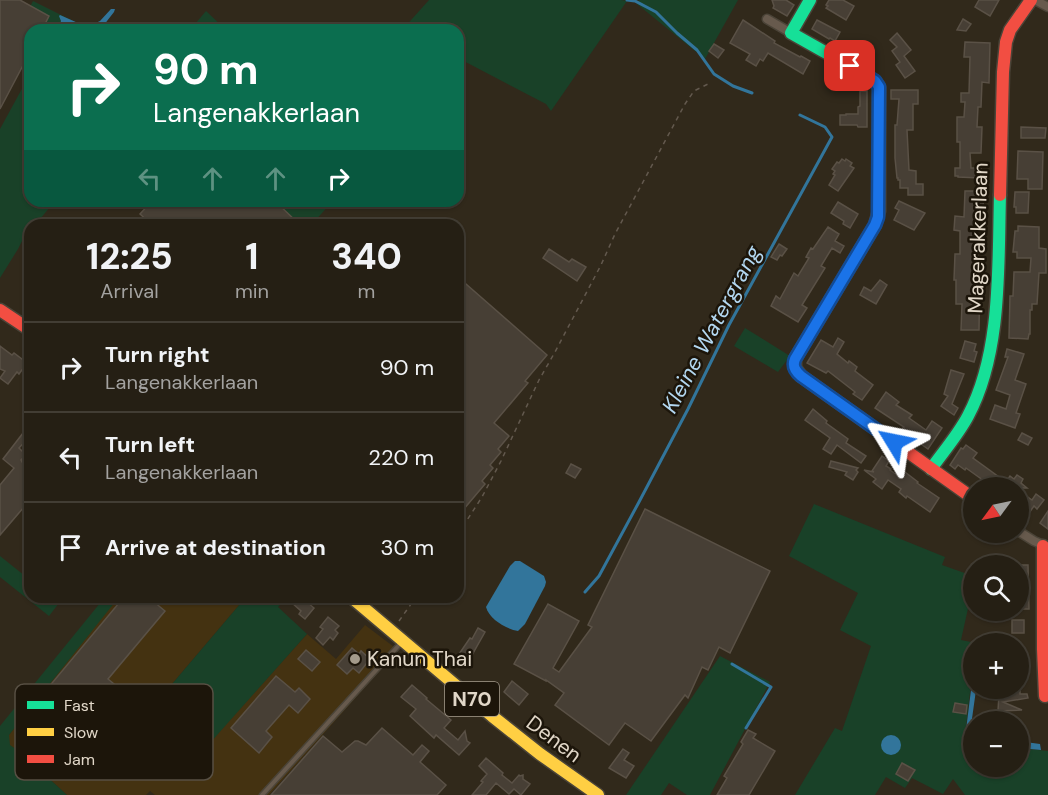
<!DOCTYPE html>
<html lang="en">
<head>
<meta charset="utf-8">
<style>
  body { margin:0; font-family:"DM Sans",sans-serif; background:#2d271d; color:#f1f3f6; height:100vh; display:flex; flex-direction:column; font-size:22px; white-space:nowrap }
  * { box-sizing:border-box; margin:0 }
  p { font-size:20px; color:#a3a2a0 }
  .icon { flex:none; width:33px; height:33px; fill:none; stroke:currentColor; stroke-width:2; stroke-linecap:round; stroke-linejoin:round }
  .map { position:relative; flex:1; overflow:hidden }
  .drawer { position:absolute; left:24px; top:219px; width:440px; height:384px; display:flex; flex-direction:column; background:#251f14; border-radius:18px; box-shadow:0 2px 4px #0004,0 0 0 2px #423d34 }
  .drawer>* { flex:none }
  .banner { position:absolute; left:24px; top:24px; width:440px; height:183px; border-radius:18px; box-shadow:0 2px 4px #0004,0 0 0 2px #423d34; background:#0b6e4f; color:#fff; overflow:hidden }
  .needle { width:39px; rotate:237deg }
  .controls { position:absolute; left:963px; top:477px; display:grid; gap:12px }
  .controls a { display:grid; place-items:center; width:66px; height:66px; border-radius:50%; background:#251f14; box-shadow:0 2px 4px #0004,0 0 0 2px #423d34; font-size:30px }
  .pin { position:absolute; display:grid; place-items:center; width:51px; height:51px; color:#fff; margin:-26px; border-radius:12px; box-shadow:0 3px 9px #0006 }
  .me { position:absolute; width:66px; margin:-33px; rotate:305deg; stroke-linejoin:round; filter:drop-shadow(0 0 4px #0008) }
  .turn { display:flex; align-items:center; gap:21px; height:126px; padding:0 30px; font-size:27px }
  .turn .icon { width:78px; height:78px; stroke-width:2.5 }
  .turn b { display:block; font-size:42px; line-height:51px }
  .lanes { display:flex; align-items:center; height:57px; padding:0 30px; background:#0003; justify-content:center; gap:30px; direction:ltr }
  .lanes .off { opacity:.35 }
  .eta { display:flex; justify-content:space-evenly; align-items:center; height:102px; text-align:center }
  .eta b { font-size:36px; font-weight:800; line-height:42px }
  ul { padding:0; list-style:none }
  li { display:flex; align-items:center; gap:18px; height:90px; padding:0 30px; border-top:2px solid #423d34 }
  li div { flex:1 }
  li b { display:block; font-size:22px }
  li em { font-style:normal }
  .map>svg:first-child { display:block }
  .built { fill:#443211 }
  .green { fill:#194128 }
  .water { fill:#32759b }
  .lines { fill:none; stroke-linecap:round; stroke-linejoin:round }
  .stream { stroke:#32759b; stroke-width:3 }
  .building { fill:#473f35; stroke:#5a5146; stroke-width:1.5 }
  .lane-casing { stroke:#4b4438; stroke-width:7 }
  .street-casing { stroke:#4b4438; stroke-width:11 }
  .fast-casing { stroke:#4b4438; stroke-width:15 }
  .slow-casing { stroke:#4b4438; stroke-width:15 }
  .jam-casing { stroke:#4b4438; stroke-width:15 }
  .path { stroke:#63594e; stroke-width:1.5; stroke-dasharray:4.5 4.5; stroke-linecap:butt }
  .lane { stroke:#675a4d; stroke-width:4 }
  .street { stroke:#675a4d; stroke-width:8 }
  .fast { stroke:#16e098; stroke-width:12 }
  .slow { stroke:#ffcf43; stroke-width:12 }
  .jam { stroke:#f24e42; stroke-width:12 }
  .route-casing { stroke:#114b97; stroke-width:15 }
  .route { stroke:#1a73e8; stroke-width:10 }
  .poi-dot { fill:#a39a8b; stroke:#1c150a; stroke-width:2 }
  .labels { text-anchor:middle; stroke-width:5; stroke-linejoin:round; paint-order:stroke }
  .shield { fill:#1c150a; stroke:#a69d8f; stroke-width:1.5 }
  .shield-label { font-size:20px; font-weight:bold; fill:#e1d7c8 }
  .street-label { font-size:21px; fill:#e1d7c8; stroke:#1c150a }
  .poi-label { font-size:21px; fill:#e1d7c8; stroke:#1c150a; text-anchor:start }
  .water-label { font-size:22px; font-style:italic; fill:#b3d7f0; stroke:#1c150a }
  .key { fill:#1c150a; stroke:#574f43; stroke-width:1.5 }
  .key-label { font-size:16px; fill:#e1d7c8 }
</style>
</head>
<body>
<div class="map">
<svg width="1048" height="795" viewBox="0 0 1048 795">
  <rect width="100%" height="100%" fill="#31291b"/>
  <polygon class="built" points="118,597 246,597 161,697 210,742 307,634 336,659 365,625 398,650 269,795 155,795 150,791 146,795 67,795 20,752 9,745 9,735"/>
  <g class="green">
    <polygon points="429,0 621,0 627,1 551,111 546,104 458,58 458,30 403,29"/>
    <polygon points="639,0 738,0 705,59 637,4"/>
    <polygon points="33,1 91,30 58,30 27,13"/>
    <polygon points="206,11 226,30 213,30 206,23 200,30 190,30"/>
    <polygon points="30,74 30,201 55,201 35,225 30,225 30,231 22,241 18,249 0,278 0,129"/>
    <polygon points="275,201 295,201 305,207 311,205 316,201 333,201 311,225 300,225"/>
    <polygon points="745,328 790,356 778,372 734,346"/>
    <polygon points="814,504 945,557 942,565 973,576 973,586 961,640 976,643 974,644 973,666 964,744 973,745 974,766 1018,766 1019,748 1048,751 1048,795 965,795 953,779 943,794 912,778 905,788 886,777 875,795 795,795 835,728 842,731 871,646 840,630 858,593 789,556"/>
    <polygon points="0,556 30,580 30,597 51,597 59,603 49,616 0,577"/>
    <polygon points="105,597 119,597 9,735 10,745 20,752 67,795 0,795 0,726"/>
    <polygon points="246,597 287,597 278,607 307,634 210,743 161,697"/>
    <polygon points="720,656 770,682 710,795 687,795 669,783 661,795 626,795"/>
  </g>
  <g class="water">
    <polygon points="111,9 115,9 114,12 100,30 58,29 61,21 59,16 60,15 87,27 100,21"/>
    <path d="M515,561h5l24,15 2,6 -1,4 -20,38 -7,7c-12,-2 -29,-12 -32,-24l24,-41z"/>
    <polygon points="973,674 974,688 976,689 976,690 970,733 971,736 973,736 973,742 967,741 965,738"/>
    <circle cx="891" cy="745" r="10"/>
    <polygon points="1018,741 1040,744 1041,750 1019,748"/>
  </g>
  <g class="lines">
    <g class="stream">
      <polyline points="627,0 635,1 656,12 677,33 697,50 714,74 733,86 752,93"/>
      <polyline points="585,592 599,576 639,502 688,409 729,325 832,137 825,127 800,115"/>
      <polyline points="732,664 771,687 746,728"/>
    </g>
  </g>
  <g class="building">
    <polygon points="0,0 20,0 49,16 42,30 30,30 30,52 0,109"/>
    <polygon points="772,0 786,0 794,5 787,16 773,8 774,6"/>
    <polygon points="829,0 843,0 854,6 846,20 826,8 828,6 826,5"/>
    <polygon points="979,0 999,0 990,16 975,7"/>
    <polygon points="963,19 971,24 966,31 957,30"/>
    <polygon points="743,20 775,41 774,43 800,57 801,56 810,61 803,74 768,53 763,61 760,59 756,66 746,60 750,54 730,43"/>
    <polygon points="817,20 840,32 835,41 830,38 829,39 812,29"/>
    <polygon points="897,33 911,50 904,56 915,71 905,78 896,65 900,62 892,51 897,47 890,40"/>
    <polygon points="965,42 990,43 989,83 982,82 981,107 978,107 977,127 982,127 981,153 970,153 971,168 981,168 980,178 958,177 958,176 955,176 955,168 960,168 960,142 957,142 957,117 964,117 965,102 961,102 961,93 969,93 970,57 964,57"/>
    <polygon points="714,44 724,50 718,58 709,51"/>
    <polygon points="891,90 918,90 918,104 913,104 913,130 907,130 909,170 916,171 916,184 923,184 923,195 908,195 908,188 900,188 900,180 898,180 898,178 897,178 895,158 895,125 897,125 899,99 891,99"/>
    <polygon points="860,91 867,91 867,127 858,127 857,125 840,125 840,115 846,115 846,114 858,114 858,107 860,106"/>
    <polygon points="1021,127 1046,128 1045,138 1021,138"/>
    <polygon points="1018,151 1043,152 1042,189 1028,189 1028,179 1017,179"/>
    <polygon points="842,159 845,161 846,159 852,163 850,166 854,168 838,191 829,185 835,175 833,174 835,171 832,169 837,162 839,163"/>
    <polygon points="965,191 975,191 975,195 984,196 983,206 979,206 979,226 976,226 976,242 977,242 977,256 978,256 975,267 980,267 979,330 961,330 962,304 956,304 956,280 954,280 955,254 960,254 960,231 954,230 955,216 964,217"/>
    <polygon points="1015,192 1029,192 1028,213 1016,213 1016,207 1014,207"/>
    <polygon points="152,201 275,201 300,225 152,225 140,214"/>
    <polygon points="899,201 925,213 914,230 894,220 899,210 895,208"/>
    <polygon points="838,202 858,214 850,228 843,224 844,221 831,213"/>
    <polygon points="1018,226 1039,227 1039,248 1046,249 1046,273 1039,273 1037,304 1032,304 1032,310 1030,310 1030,334 1029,334 1028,339 1009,338 1010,296 1013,296 1014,272 1030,272 1031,258 1017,258 1017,252 1013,252 1015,231 1018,231"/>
    <polygon points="828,227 839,234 835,241 844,246 840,253 832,248 821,266 825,268 802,305 807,308 798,322 771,306 776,296 780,299 794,273 798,276 809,258 806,257 811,248 813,249"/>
    <polygon points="779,244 787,249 782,256 780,255 777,260 771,257"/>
    <polygon points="549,249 569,262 572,259 586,267 577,281 543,258"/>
    <polygon points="458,277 547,355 525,381 528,383 494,423 509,436 498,449 501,452 490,465 493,468 482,481 485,484 458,516"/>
    <polygon points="880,280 887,285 876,304 860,295 864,287 871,291"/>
    <polygon points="838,338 844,342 837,354 848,363 849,361 857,367 855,371 873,385 862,400 853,394 855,392 828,371 826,373 807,363 821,340 833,347"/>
    <polygon points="965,341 976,344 974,351 977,352 974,362 960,358"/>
    <polygon points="0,346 12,355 14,353 27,363 19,374 17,372 8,384 0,378 5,371 0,369"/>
    <polygon points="1007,349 1024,354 1015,380 1026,384 1016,413 1020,414 1015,428 990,419 995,405 1006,409 1010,395 996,390 1008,357 1005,357"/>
    <polygon points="951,370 964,374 952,404 958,408 954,415 941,406 948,396 944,394"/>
    <polygon points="886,392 899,402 896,405 912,415 909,418 926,430 932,421 942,428 928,449 901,430 904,427 875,408"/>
    <polygon points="813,409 827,421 826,423 848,439 846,443 866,456 861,463 837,445 831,454 823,449 830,438 805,420"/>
    <polygon points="30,424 30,436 19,448 26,455 21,460 22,462 30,469 30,500 0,535 0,485 14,468 3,459"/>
    <polygon points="1022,433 1032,438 1028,445 1018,440"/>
    <polygon points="966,445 977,453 973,458 1006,482 1010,476 1014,479 1017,475 1023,479 1021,483 1027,488 994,488 966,468 965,470 958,465 955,469 950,465 961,448 963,449"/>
    <polygon points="882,456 889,461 886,466 891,469 890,470 901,478 905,472 918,482 917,483 939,498 930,512 907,496 906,498 899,492 901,489 888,480 882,489 873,482 876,479 864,470 874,472 872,471"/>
    <polygon points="831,461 858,468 856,470 858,472 853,480 845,475 847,472 829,467"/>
    <polygon points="571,464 581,469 575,478 566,473"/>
    <polygon points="1018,490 1032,500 1036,494 1044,500 1037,509 1034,506 1029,513 1027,511 1025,514 1018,510"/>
    <polygon points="645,509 770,571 730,653 719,647 708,670 702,667 688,698 685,695 651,741 625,723 609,745 555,705 564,693 546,680 546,681 514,664 548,604 579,621 553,668 559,672 592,627 588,625"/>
    <polygon points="1048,511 1048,529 1040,523"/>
    <polygon points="1018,565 1028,565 1029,609 1018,609"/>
    <polygon points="124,597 148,597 165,611 108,679 147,711 136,724 128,717 76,779 20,732 38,711 32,707"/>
    <polygon points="297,597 301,597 314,608 305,619 299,614 301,611 292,603"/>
    <polygon points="328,617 339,626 335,630 338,633 333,640 330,637 323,645 316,638 323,629 320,627"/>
    <rect x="1012" y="620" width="12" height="13"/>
    <polygon points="478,628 485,632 472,655 470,654 464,662 457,657 470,638 472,639"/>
    <polygon points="352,648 359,654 361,651 370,659 359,673 353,668 347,674 337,665"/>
    <polygon points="306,650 320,662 312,671 298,659"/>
    <polygon points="276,676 295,692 299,688 310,699 298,713 289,705 266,731 272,737 259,753 231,728"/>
    <polygon points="512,681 528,694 519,705 504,692"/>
    <polygon points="412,685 427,698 426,699 451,720 444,728 458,740 465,731 467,741 470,743 459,755 436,735 434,738 410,716 416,709 401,697"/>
    <polygon points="1008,688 1020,688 1020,694 1027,694 1028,698 1003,702 1022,710 998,711 999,694 1008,694"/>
    <polygon points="955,703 967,705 966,714 953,712"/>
    <polygon points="382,728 413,755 422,745 429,751 420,762 446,785 437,795 271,795 323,736 342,752 355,741 358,741 366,745"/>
    <polygon points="748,730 756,734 753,738 775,751 749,795 717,795 727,778 724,776 743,744 741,742"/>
    <polygon points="623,749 629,753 624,760 634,766 626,778 609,768"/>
    <polygon points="486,758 503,773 502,775 512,783 519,775 520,776 523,775 523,779 530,784 521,795 514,789 509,794 496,783 486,795 472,795 483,782 481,781 487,774 479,766"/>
    <polygon points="902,763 915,770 908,781 896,774"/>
  </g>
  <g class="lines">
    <g class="lane-casing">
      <polyline id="lane" points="262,795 400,644"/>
    </g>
    <g class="street-casing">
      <g id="street">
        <polyline points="1035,0 1048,7"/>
        <polyline points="767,19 791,33"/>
        <polyline points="1018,531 1034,541 1048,547"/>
      </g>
    </g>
    <g class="fast-casing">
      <g id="fast">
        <polyline points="801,376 795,368 795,359 875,225 879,211 879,87 875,81 869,77 791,33 810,0"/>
        <path d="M931,469c12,-17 27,-34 37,-53 34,-63 30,-151 32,-221"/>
      </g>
    </g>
    <g class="slow-casing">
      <polyline id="slow" points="351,597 492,716 540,754 598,795"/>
    </g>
    <g class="jam-casing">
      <g id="jam">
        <polyline points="1000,195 1003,72 1006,42 1010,30 1031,0"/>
        <polyline points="0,310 30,330"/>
        <polyline points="801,376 974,499"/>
        <polyline points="1043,546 1043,649 1045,696"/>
      </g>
    </g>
    <g class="path">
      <polyline points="458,534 482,497 501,461 539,380 555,352 601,265 615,234 685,104 694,91 708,84"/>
      <polyline points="399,621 416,597"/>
    </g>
    <use href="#lane" class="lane"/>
    <use href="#street" class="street"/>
    <use href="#fast" class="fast"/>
    <use href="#slow" class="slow"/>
    <use href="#jam" class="jam"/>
  </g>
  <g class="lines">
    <g class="route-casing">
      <path id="route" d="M850,66l25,15 4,6 -1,130 -3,8 -80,134c-3,7 0,12 6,17l93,66"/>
    </g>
    <use href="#route" class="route"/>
  </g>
  <circle class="poi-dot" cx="355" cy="659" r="6"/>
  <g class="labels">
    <rect class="shield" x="445" y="682" width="54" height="34" rx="4.5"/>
    <g class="shield-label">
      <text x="472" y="706">N70</text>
    </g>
    <g class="street-label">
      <text transform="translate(978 238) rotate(-88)" y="7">Magerakkerlaan</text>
      <text transform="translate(554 739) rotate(37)" y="7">Denen</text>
    </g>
    <g class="poi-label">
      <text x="367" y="666">Kanun Thai</text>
    </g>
    <g class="water-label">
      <text transform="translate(711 329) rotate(-62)" y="8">Kleine Watergrang</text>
    </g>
  </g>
  <rect x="15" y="684" width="198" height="96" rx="9" class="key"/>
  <rect x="27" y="701" width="27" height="8" fill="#16e098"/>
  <rect x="27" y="728" width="27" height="8" fill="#ffcf43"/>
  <rect x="27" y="755" width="27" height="8" fill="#f24e42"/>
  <g class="key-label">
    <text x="64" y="711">Fast</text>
    <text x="64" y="738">Slow</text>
    <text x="64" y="765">Jam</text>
  </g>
</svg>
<div class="controls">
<a><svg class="needle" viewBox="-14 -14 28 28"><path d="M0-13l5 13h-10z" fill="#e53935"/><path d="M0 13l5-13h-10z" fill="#a3a2a0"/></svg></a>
<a><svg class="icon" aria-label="search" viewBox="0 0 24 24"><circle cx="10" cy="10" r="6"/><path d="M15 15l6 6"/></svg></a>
<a>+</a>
<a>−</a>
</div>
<div class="pin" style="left:850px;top:66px;background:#d93025"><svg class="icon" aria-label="arrive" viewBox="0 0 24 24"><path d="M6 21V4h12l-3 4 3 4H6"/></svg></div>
<svg class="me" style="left:894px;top:442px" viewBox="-20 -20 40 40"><path d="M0-17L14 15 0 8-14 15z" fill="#1a73e8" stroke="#fff" stroke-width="4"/></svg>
<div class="banner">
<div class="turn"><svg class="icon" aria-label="right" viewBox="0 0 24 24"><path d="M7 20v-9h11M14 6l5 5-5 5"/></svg><div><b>90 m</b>Langenakkerlaan</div></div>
<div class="lanes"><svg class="icon off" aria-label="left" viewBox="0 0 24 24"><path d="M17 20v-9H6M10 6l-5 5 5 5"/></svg><svg class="icon off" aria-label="ahead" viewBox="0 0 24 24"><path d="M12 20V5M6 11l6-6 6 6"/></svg><svg class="icon off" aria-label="ahead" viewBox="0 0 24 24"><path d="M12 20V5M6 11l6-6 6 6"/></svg><svg class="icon" aria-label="right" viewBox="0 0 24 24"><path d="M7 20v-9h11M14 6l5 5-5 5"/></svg></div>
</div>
<section class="drawer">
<div class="eta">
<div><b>12:25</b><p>Arrival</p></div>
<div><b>1</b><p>min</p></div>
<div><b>340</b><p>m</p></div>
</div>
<ul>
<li><svg class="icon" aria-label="right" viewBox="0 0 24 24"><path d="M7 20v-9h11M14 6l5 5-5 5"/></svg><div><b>Turn right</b><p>Langenakkerlaan</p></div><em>90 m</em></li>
<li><svg class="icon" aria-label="left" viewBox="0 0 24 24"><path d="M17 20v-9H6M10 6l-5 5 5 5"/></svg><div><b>Turn left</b><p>Langenakkerlaan</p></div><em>220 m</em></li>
<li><svg class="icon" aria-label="arrive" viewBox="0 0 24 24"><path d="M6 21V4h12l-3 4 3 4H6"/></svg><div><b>Arrive at destination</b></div><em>30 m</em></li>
</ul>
</section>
</div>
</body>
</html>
